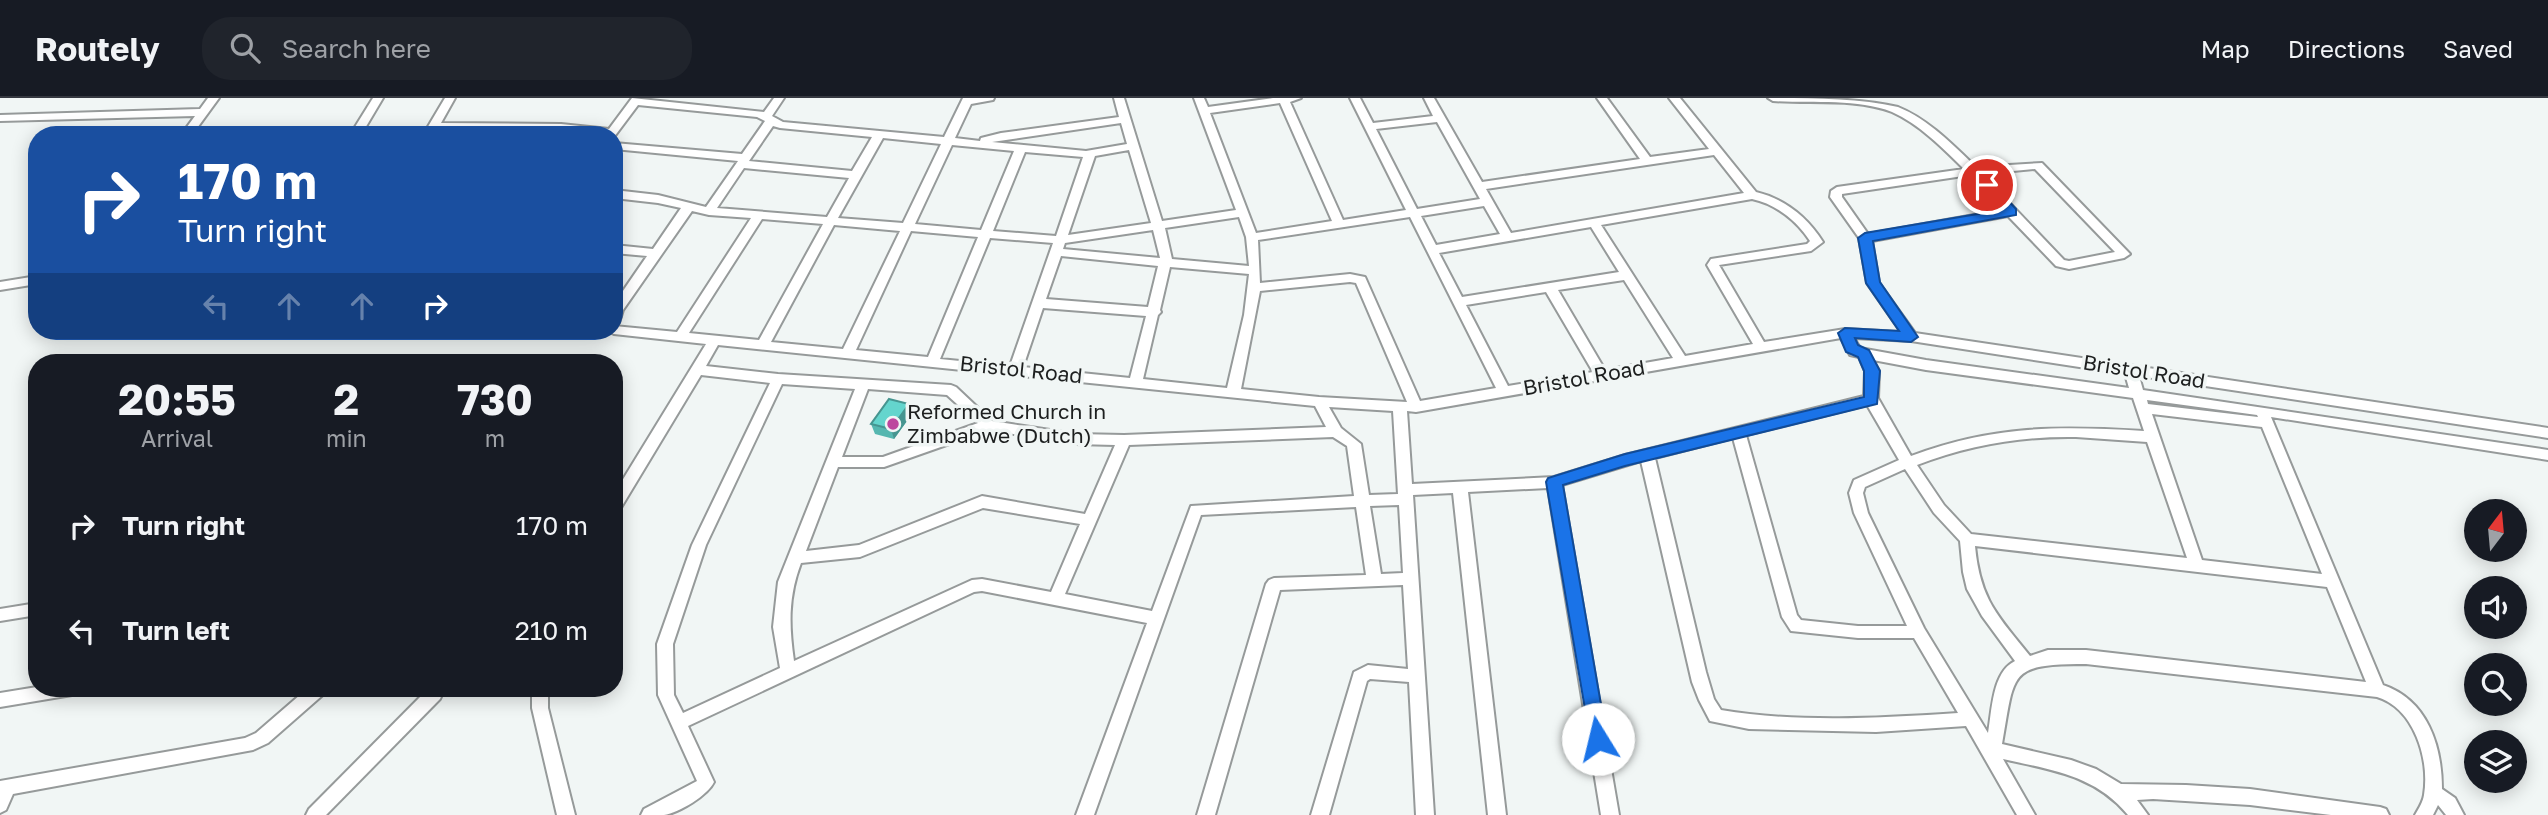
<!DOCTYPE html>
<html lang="en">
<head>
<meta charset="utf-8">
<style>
  body { margin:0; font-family:"Golos Text",sans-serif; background:#20242c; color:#f1f3f6; height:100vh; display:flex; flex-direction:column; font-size:26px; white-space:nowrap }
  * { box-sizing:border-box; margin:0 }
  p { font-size:23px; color:#9ea1a6 }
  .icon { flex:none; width:38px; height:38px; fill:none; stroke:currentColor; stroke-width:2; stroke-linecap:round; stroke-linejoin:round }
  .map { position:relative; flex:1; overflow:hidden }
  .side { position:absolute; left:28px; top:256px; width:595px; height:343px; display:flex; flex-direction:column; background:#171b24; border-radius:28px; box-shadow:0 4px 18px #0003 }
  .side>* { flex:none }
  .top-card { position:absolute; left:28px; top:28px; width:595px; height:214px; border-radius:28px; box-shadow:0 4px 18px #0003; background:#1a4fa0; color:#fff; overflow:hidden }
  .needle { width:46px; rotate:16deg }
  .tools { position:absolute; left:2464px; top:401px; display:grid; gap:14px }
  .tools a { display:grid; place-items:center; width:63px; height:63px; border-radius:50%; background:#171b24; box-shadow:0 4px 18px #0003; font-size:35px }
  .pin { position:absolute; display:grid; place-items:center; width:60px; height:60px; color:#fff; margin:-30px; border:4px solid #fff; border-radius:50%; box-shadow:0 2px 7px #0007 }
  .me { position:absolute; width:77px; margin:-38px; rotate:351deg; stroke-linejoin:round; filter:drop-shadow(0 0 5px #0008) }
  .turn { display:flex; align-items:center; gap:24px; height:147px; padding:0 35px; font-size:32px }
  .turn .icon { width:91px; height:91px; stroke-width:2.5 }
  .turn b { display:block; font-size:49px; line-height:60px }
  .lanes { display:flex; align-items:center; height:66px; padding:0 35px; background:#0003; justify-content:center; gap:35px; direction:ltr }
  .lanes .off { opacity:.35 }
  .eta { display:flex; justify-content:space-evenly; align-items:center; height:119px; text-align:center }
  .eta b { font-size:42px; font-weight:700; line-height:49px }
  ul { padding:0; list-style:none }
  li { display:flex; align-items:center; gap:21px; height:105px; padding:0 35px }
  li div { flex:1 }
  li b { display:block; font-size:26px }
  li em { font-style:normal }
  header { display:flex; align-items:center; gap:42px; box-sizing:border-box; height:98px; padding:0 35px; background:#171b24; border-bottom:2px solid #363941 }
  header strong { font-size:33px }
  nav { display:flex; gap:38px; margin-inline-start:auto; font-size:24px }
  .search { width:490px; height:63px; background:#20242c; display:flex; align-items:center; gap:18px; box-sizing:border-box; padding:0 24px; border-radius:28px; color:#9ea1a6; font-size:26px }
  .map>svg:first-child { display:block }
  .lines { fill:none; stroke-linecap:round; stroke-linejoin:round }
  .minor-casing { stroke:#969a9a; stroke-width:4 }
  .minor { fill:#fff; fill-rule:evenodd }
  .wall { fill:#56b7b0 }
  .shaded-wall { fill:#469590 }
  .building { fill:#64d5cd; stroke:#469590; stroke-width:2 }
  .route { fill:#1a73e8; stroke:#114b97; stroke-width:2 }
  .poi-dot { fill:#bd479e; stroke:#f1f6f5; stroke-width:2.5 }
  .labels { text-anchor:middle; stroke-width:7; stroke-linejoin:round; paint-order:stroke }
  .street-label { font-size:21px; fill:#1d1f1f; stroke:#f1f6f5 }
  .poi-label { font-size:21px; fill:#1d1f1f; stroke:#f1f6f5; text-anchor:start }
</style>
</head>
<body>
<header>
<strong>Routely</strong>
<div class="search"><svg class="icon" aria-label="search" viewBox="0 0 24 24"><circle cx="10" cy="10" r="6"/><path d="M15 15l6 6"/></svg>Search here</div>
<nav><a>Map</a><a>Directions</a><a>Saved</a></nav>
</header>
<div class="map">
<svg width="2548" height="717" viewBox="0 0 2548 717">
  <rect width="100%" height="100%" fill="#f1f6f5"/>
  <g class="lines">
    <g class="minor-casing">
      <g id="minor">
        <polygon points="208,0 219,0 192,37 181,37 195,18 0,23 0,17 200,11"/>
        <polygon points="373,0 383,0 361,37 350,37"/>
        <path d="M445,0h10l-14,25 120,1 48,5 23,-31 132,14 10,-14h10l-12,18 11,6 161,15 19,-39h31l-1,2 -22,4 -16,34 25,3 1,-3 20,-5 118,-16 -5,-19h10l38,123 74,-11 -42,-112h10l4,9 65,-9h28l-11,4 53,118 63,-10 -56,-112h10l13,25 60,-7 -9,-18h10l48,84 158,-23 -43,-61h10l43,59 59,-8 -40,-51h11l76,94c29,7 51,25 67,50l-12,9 -92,14 45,77 81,-13 56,3 -34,-49 -8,-45 -29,-41 1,-6 6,-4 127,-18c-21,-21 -45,-45 -72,-57 -36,-14 -81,-8 -119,-11l-5,-3c42,0 90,0 130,9 30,12 55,38 78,60l66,-4 88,91 -6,4 -55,11 -13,-3 -48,-50 -136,25 7,42 36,50 633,95v10l-409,-62 4,14 405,60v10l-277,-43 112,268c44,15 59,60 59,104l13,9 9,17h-18l-8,-10 -5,10h-18c4,-7 8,-13 9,-20 6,-36 -10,-87 -47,-98l-291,-33c-79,0 -71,9 -84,80l69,16 25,9 25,15 65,1 64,4 130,18 6,2 3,6h-58l-81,-10 -97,-6 -16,1 11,15h-20c-33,-40 -77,-45 -125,-56l32,56h-18l-51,-89 -90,6 -127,-3 -39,-8 -11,-21 -7,-18 -51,-221 -79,24 57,330h-18l-53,-327 -80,4 38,323h-18l-35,-322 -40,2 21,320h-18l-7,-133 -39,-3 -3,2 -38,134h-18l43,-143 14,-7 40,4 -5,-84 -123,5 -65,225h-18l69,-231 3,-4 5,-2 92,-3 -10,-68 -155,8 -107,300h-18l71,-192 -165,-32 -8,1 -286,134 26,56c-6,13 -35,31 -50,33 -7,0 -15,0 -23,0l3,-6 53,-28 -39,-86 -1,-51 35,-99 78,-162 -69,-8 -82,136 -5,1v-18l92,-150 -92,-10 -6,-3h6v-5l63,6 74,-114 -42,-3 -17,-4 -69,99 -4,13 -5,1v-20l33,-48 -33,-3v-8l39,4 28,-41 -23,-5 -44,-5v-8l44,5 48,12 32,-46 -124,-12v-6l128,11 23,-33 -8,-4 -119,-12 -24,32v-2l-53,-5 -124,-1 -3,6h-11zM1280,5l52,118 -76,12 -46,-120zM1437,24l43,77 -63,10 -41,-80zM1121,25l6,21 -41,7 -94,-9zM773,28l7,2 92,9 -20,34 -103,-10zM883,40l58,6 -38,79 -65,-5zM952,47l62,6 -33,79 -66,-6zM1129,52l22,73 -83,12 27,-79zM1025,54l58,5 -27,79 -63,-5zM1714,57l30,38 -233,40 -25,-44zM744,70l105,10 -22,39 -110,-9zM2035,71l80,83 -46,9 -5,-1 -82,-86zM1970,77l32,35 -134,24 -26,-37v-3zM1752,101c24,5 45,22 58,42l-3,3 -96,15 -4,6 46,79 -68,12 -84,-131zM1484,108l16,28 -64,11 -15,-29zM1239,119l7,20 3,29 -77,-7 -7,-31zM1410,119l86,171 -76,13 -55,-124 -15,-3 -90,9 -2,-43zM762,121l61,5 -64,116 -70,-7zM834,127l66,6 -57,118 -72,-7zM1591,129l28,45 -157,25 -23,-44zM1153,132l7,28 -97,-9 2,-6zM911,133l67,6 -50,120 -72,-7zM990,140l63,5 -43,123 -70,-7zM1061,158l97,10 -10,41 -102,-8zM1170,169l79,7 -5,41 -17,73 -84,-9 15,-64 3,-3 -1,-2zM1624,182l49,78 -68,12 -47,-80zM1350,184l6,1 51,119 -88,-5 -78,-8 19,-98zM1546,194l47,80 -85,14 -42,-81zM1043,210l103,8 -16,62 -107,-11zM1841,240l9,17 9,2 6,14 -1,25 -239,59 -71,22 -142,7 -5,-73 9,1zM1854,240l57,3 214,33 4,14 -203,-28 -66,-12zM718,247l597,61 11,21 -202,8 -48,-1 -84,-13 -36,-34 -5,-2 -173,-11 -72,-8zM1873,262l53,10 207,28 11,33c-86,-5 -150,-6 -233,25l-33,-58 1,-27zM782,286l73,5 -77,193 -5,45 7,41 -97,45 -9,-18 -1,-51 33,-99zM868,291l79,6 31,28 -95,34h-41zM2147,302l110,15 1,2 -110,-13zM1867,307l32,55 -45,20 -5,13 5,20 53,113h-49l-57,-6 -4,-5 -51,-180zM1329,309l64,4 5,83 -29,1 -8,-51 -20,-16zM2152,316l110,13 60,147 -120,-14zM989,332l87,14 39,1 -30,69 -103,-18 -123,49 -53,6 32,-84h46zM1333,339l14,9 7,50 -163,10 -39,105 -87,-17 64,-149zM2076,339l71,5 40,116 -216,-24 -27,-29 -27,-40c52,-20 104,-29 159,-28zM1733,340l49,179 9,14 67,7h56l44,75c-76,5 -162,10 -237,-3l-7,-11 -8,-27 -51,-214zM1905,371l29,44 26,28 3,31 4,17 15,27 33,45c-23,11 -23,50 -27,72l-64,-105 -56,-115 -5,-20 2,-6zM1399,407l4,68 -22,1 -11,-68zM983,410l97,16 -29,68 -69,-13 -10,1 -178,81c-5,-35 -6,-64 7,-98l59,-6zM1975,448l352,41 39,95 -280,-32h-38l-18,6c-32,-40 -50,-56 -55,-110z"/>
        <polygon points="37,178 37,186 0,192 0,184"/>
        <polygon points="37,505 37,517 0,523 0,511"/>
        <polygon points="37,589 37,590 80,590 78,595 72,597 0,609 0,595"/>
        <polygon points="308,590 327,590 325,595 268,645 253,652 13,696 6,712 0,715 0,683 245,640 256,635"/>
        <polygon points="429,590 445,590 440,601 326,717 306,717 309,711"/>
        <polygon points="532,590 548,590 548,610 575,717 557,717 532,610"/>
      </g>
    </g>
    <use href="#minor" class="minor"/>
  </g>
  <polygon class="wall" points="909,306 912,316 894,341 875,336 871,326"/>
  <polygon class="shaded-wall" points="909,306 912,316 894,341 891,331"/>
  <polygon class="building" points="889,301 909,306 891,331 871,326"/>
  <polygon class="route" points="1987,83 1991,84 2016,111 2016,117 1873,143 1880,184 1918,239 1911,244 1855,240 1858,247 1869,252 1880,273 1877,306 1625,368 1563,387 1607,641 1604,646 1598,649 1591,646 1546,384 1548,380 1625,356 1864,299 1864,273 1858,259 1846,254 1838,235 1845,230 1899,233 1866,185 1858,140 1865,135 2001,112 1980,87"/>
  <circle class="poi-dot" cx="893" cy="326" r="7"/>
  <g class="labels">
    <g class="street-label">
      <text transform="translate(1021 272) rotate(6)" y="7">Bristol Road</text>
      <text transform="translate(2144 274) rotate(9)" y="7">Bristol Road</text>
      <text transform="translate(1584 280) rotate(-10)" y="7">Bristol Road</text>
    </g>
    <g class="poi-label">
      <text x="907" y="321">Reformed Church in<tspan x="907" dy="24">Zimbabwe (Dutch)</tspan></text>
    </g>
  </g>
</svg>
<div class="tools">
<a><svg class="needle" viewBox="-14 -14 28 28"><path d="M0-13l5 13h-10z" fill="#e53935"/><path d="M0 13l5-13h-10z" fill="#9ea1a6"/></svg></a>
<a><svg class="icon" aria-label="sound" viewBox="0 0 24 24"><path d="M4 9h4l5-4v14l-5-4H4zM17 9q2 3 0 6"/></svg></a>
<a><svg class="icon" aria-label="search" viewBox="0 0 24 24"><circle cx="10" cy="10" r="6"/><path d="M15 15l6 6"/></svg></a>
<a><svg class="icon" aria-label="layers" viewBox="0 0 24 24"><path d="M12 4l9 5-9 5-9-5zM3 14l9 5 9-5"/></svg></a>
</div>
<div class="pin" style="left:1987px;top:87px;background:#d93025"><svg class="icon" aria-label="arrive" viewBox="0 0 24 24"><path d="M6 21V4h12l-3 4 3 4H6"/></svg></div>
<svg class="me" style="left:1598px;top:641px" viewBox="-20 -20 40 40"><circle r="19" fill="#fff"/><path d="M0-13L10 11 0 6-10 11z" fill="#1a73e8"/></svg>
<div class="top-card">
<div class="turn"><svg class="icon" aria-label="right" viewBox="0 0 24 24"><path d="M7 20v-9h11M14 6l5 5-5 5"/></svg><div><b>170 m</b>Turn right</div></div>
<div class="lanes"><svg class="icon off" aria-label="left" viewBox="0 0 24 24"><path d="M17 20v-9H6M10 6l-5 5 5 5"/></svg><svg class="icon off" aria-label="ahead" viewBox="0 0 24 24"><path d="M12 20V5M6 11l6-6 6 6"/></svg><svg class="icon off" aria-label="ahead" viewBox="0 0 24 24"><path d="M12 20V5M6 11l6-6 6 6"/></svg><svg class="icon" aria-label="right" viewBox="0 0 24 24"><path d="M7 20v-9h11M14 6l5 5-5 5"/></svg></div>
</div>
<section class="side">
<div class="eta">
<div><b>20:55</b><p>Arrival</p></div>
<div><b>2</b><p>min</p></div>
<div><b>730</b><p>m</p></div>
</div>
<ul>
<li><svg class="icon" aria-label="right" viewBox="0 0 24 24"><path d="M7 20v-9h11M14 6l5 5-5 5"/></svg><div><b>Turn right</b></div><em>170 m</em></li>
<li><svg class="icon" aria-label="left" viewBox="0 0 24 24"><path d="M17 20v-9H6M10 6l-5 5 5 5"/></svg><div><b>Turn left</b></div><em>210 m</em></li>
</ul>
</section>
</div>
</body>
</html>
